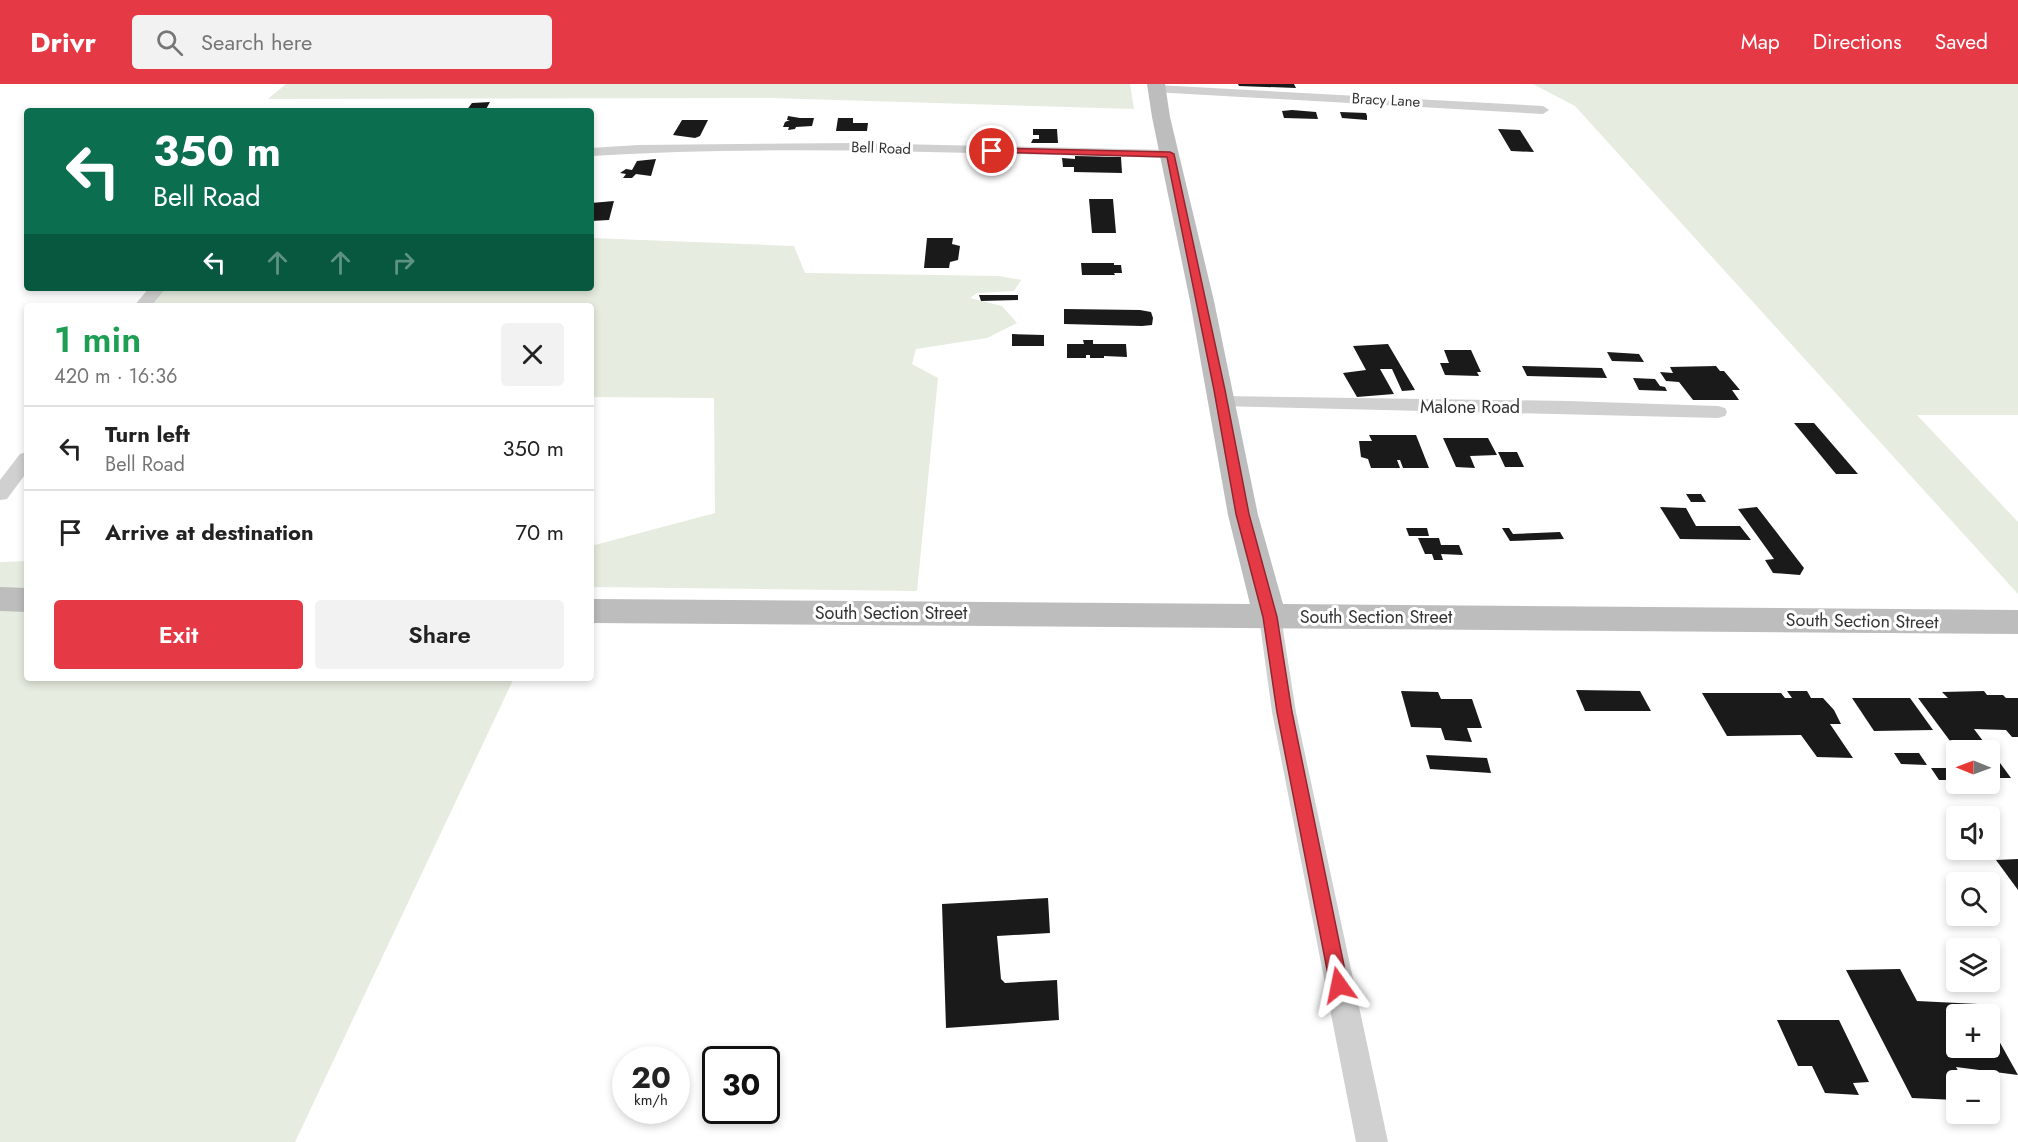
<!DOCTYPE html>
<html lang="en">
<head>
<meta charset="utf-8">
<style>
  body { margin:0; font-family:Jost,sans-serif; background:#f2f2f2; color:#222; height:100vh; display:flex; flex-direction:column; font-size:22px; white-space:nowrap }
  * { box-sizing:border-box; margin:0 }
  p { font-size:20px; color:#767676 }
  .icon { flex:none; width:33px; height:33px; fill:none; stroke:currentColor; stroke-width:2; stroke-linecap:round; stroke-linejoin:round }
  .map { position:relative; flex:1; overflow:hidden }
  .panel { position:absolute; left:24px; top:219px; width:570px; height:378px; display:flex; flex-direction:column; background:#fff; border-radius:6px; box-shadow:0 3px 9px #0003 }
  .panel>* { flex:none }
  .guide { position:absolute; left:24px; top:24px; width:570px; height:183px; border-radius:6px; box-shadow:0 3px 9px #0003; background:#0b6e4f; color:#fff; overflow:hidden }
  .needle { width:39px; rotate:271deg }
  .controls { position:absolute; left:1946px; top:656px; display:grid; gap:12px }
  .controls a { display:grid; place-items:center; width:54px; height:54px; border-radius:6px; background:#fff; box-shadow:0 3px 9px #0003; font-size:30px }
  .speed { position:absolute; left:612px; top:962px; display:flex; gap:12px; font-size:30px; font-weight:700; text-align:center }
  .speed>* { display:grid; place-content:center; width:78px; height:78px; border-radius:50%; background:#fff; box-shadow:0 3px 9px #0003; line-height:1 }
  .speed small { font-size:15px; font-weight:400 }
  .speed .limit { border:3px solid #111; border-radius:9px; background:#fff; color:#111 }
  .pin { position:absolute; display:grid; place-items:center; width:51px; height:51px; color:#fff; margin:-26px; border:3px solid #fff; border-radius:50%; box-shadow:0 2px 6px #0007 }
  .me { position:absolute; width:66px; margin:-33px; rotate:348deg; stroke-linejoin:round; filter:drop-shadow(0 0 4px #0008) }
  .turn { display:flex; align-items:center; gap:21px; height:126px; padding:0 30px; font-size:27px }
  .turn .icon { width:78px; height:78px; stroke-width:2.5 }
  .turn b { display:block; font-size:42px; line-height:51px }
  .lanes { display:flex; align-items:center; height:57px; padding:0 30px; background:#0003; justify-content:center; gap:30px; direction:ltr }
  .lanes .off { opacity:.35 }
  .round { display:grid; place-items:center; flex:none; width:63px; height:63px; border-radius:6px; background:#f2f2f2 }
  .headline { display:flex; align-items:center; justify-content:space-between; height:102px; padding:0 30px }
  h1 { font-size:36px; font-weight:600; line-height:45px; color:#1e9e55 }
  .action { display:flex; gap:12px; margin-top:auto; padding:12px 30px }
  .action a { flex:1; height:69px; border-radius:6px; background:#e63946; color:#fff; font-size:24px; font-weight:600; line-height:69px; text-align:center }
  .action a+a { background:#f2f2f2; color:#222 }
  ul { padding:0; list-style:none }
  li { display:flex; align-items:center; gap:18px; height:84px; padding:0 30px; border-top:2px solid #e0e0e0 }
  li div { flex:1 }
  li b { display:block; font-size:22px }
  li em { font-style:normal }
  header { display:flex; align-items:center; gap:36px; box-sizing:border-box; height:84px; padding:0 30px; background:#e63946; color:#fff }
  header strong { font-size:28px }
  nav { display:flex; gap:33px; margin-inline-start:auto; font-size:21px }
  .search { width:420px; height:54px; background:#f2f2f2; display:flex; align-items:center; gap:15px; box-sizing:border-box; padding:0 21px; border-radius:6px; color:#767676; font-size:22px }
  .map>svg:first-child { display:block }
  .green { fill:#e6ecdf }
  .building { fill:#1a1a1a }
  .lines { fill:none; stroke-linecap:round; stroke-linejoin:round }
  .street { fill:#d0d0d0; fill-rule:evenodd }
  .secondary { fill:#bdbdbd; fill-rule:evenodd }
  .route { fill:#e63946; stroke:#96252e; stroke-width:1.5 }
  .labels { text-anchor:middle; stroke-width:6; stroke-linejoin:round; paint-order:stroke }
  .far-street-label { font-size:15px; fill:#333; stroke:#fff }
  .street-label { font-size:18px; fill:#333; stroke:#fff }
</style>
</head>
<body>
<header>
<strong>Drivr</strong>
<div class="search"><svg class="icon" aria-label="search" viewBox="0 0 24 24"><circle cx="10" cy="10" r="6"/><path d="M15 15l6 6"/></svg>Search here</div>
<nav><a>Map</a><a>Directions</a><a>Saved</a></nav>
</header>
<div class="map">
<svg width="2018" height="1058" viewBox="0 0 2018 1058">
  <rect width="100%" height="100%" fill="#fff"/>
  <g class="green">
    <polygon points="286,0 1130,0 1134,25 771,14 268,15"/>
    <polygon points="1533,0 2018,0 2018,331 1917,331 2018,438 2018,510 1575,22"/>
    <polygon points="591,154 794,162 805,189 999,192 1021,196 1014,207 977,209 970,214 1002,222 1017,239 987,254 916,265 912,280 938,294 917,507 591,503 591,462 715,429 714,314 591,313 591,222 140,222 147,204 591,204"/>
    <polygon points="27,477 27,594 514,594 295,1058 0,1058 0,478"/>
  </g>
  <g class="building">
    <polygon points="1238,0 1294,0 1296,4 1239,2"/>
    <polygon points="490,18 485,27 466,27 472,19"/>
    <polygon points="1292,26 1316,28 1318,35 1284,34 1282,27"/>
    <polygon points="1340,28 1366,29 1367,32 1367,36 1342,34"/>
    <polygon points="788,32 800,34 814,34 812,42 796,43 795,45 788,46 789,43 783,43 785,38 790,36 787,36"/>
    <polygon points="838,34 853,34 853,39 868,39 867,47 836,47"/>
    <polygon points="682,36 708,36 700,52 695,54 673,51"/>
    <polygon points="1033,45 1057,45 1058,59 1031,59 1033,55 1039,55 1039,51 1033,51"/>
    <polygon points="1498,45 1520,46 1534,68 1511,67"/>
    <polygon points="1075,72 1121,73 1122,89 1074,88 1074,83 1063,83 1062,74 1075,75"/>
    <polygon points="656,75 651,92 636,90 632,94 623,94 626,90 620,89 626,85 632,86 637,77"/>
    <polygon points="1089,115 1113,115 1116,149 1092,149"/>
    <polygon points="614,117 609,136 591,137 591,119"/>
    <polygon points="927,154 953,154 952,160 960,162 958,176 950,178 949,184 924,184"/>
    <polygon points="1081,179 1114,179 1114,181 1121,181 1122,189 1114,189 1115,191 1082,191"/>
    <polygon points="979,211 1018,211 1018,216 981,217"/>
    <polygon points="1064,225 1140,226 1151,228 1153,234 1152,241 1142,242 1064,240"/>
    <polygon points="1012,250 1044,251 1044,262 1012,262"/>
    <polygon points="1083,256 1093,256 1093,260 1126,260 1127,273 1104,272 1104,274 1090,274 1090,271 1086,271 1086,274 1067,274 1067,260 1084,260"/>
    <polygon points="1388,260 1415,306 1402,307 1392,285 1380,285 1394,310 1357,313 1343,289 1366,286 1353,262"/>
    <polygon points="1444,266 1471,266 1481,288 1477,288 1479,292 1445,291 1440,279 1449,279"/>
    <polygon points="1607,268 1639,270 1644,278 1612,277"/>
    <polygon points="1522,282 1602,284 1607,294 1527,292"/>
    <polygon points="1716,282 1720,287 1724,287 1740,306 1732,306 1739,316 1693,316 1679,298 1666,297 1660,288 1673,289 1670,283"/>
    <polygon points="1633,294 1655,295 1660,302 1665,303 1667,307 1639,306"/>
    <polygon points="1794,339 1814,339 1858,390 1836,390"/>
    <polygon points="1369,351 1416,351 1429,384 1403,384 1400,376 1397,376 1400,384 1371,384 1368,375 1361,373 1359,357 1372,357"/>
    <polygon points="1443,354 1488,354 1497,371 1470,372 1475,384 1456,383"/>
    <polygon points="1498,368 1517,368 1524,383 1505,383"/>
    <polygon points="1686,410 1701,410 1706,418 1691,418"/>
    <polygon points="1660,423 1686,424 1696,442 1740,442 1751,456 1680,455"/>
    <polygon points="1757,423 1804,484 1800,491 1773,489 1765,476 1774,475 1738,425"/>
    <polygon points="1406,444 1427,444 1429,452 1409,452"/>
    <polygon points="1502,444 1509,444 1513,450 1560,448 1564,455 1510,457"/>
    <polygon points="1418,454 1439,454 1441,461 1459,461 1463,471 1441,470 1443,476 1434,476 1432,470 1425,470"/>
    <polygon points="1576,606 1640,607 1651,627 1585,627"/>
    <polygon points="1401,607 1438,608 1441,615 1472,615 1482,644 1467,644 1472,658 1445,656 1441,644 1411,643"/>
    <polygon points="1787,607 1807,607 1811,614 1823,614 1834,626 1841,640 1830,640 1853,674 1817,673 1801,651 1727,652 1702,609 1781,609 1785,614 1792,614"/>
    <polygon points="1984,607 1987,611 2003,611 2006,614 2018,614 2018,653 2012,653 2006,646 1974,645 1989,665 1956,665 1918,614 1948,614 1942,608"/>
    <polygon points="1852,614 1910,614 1933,646 1874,647"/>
    <polygon points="1989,668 1992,668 2011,694 1989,694"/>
    <polygon points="1894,669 1919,669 1927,681 1901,680"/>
    <polygon points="1426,671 1487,674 1491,689 1430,685"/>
    <polygon points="1931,684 1956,684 1956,696 1939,696"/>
    <polygon points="2018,775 2018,806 1996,776"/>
    <polygon points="1048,814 1050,849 997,852 1001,895 1005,899 1057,896 1059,936 946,944 942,820"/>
    <polygon points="1900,885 1917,917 1978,920 1984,930 1956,930 1956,963 1989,963 1989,939 2018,991 1956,983 1963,996 1956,996 1956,1016 1912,1014 1846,886"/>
    <polygon points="1777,936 1839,936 1869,998 1853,999 1859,1011 1825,1009 1812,982 1798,982"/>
  </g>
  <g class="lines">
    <g class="street">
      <polygon points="1157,1 1543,22 1549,26 1543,30 1153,8 1153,2"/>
      <path d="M854,59l316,7 7,4 -7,4c-193,-4 -387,-14 -579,-2v-8l47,-3z"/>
      <polygon points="149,204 166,204 151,222 134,222"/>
      <polygon points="1222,312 1568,317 1718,322 1725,324 1727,328 1725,332 1718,334 1216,322 1213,318 1216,314"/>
      <polygon points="27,368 27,388 7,415 0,416 0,396 20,370"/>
      <polygon points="1270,525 1278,527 1281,533 1296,628 1388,1058 1356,1058 1272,628 1259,533 1262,527"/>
    </g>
    <g class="secondary">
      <polygon points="1147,0 1165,0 1170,33 1214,217 1258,431 1283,520 2018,526 2018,550 591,539 591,515 1250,520 1228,431 1190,217 1152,33"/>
      <polygon points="0,503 27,504 27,528 0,527"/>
    </g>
  </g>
  <polygon class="route" points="992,64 1170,68 1174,70 1225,306 1249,430 1277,533 1292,628 1348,901 1346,907 1339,909 1333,907 1330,901 1277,628 1263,533 1236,430 1214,306 1167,73 989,68 989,65"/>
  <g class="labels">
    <g class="far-street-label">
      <text transform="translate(1386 16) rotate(3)" y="5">Bracy Lane</text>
      <text transform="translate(881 64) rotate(2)" y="5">Bell Road</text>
    </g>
    <g class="street-label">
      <text x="1470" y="329">Malone Road</text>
      <text x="891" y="535">South Section Street</text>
      <text x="1376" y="539">South Section Street</text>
      <text transform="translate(1862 537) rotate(1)" y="6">South Section Street</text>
    </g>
  </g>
</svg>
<div class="controls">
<a><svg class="needle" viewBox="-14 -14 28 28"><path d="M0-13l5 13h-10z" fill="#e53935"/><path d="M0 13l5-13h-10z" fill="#767676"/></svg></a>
<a><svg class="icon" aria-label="sound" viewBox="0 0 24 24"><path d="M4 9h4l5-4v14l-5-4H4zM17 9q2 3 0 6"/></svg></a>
<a><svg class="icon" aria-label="search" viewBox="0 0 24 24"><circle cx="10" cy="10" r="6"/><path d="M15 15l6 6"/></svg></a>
<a><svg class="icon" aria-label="layers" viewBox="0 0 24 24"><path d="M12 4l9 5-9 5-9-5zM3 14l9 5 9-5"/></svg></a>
<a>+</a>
<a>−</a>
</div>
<div class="speed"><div>20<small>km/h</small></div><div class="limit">30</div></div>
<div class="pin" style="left:992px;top:67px;background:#d93025"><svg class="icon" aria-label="arrive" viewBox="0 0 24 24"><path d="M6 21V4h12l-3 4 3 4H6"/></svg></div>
<svg class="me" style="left:1339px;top:901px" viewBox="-20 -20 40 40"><path d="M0-17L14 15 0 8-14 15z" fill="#e63946" stroke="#fff" stroke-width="4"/></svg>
<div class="guide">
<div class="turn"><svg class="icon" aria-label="left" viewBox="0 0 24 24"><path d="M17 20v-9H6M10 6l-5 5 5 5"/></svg><div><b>350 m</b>Bell Road</div></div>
<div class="lanes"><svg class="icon" aria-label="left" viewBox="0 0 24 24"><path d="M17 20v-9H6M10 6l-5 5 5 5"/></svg><svg class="icon off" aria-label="ahead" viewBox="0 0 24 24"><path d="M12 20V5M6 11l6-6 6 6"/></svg><svg class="icon off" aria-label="ahead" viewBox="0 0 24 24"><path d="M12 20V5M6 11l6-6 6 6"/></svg><svg class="icon off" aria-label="right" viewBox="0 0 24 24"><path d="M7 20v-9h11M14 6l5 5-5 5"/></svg></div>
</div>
<section class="panel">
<div class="headline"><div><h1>1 min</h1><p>420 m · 16:36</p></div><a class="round"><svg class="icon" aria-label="close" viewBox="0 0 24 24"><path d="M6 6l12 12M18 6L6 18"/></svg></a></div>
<ul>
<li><svg class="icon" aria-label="left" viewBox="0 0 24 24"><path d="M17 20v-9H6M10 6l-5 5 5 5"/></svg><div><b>Turn left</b><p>Bell Road</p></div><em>350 m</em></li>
<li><svg class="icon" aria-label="arrive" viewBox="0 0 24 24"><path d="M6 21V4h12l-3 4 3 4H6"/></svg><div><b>Arrive at destination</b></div><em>70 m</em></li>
</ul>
<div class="action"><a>Exit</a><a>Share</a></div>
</section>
</div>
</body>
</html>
